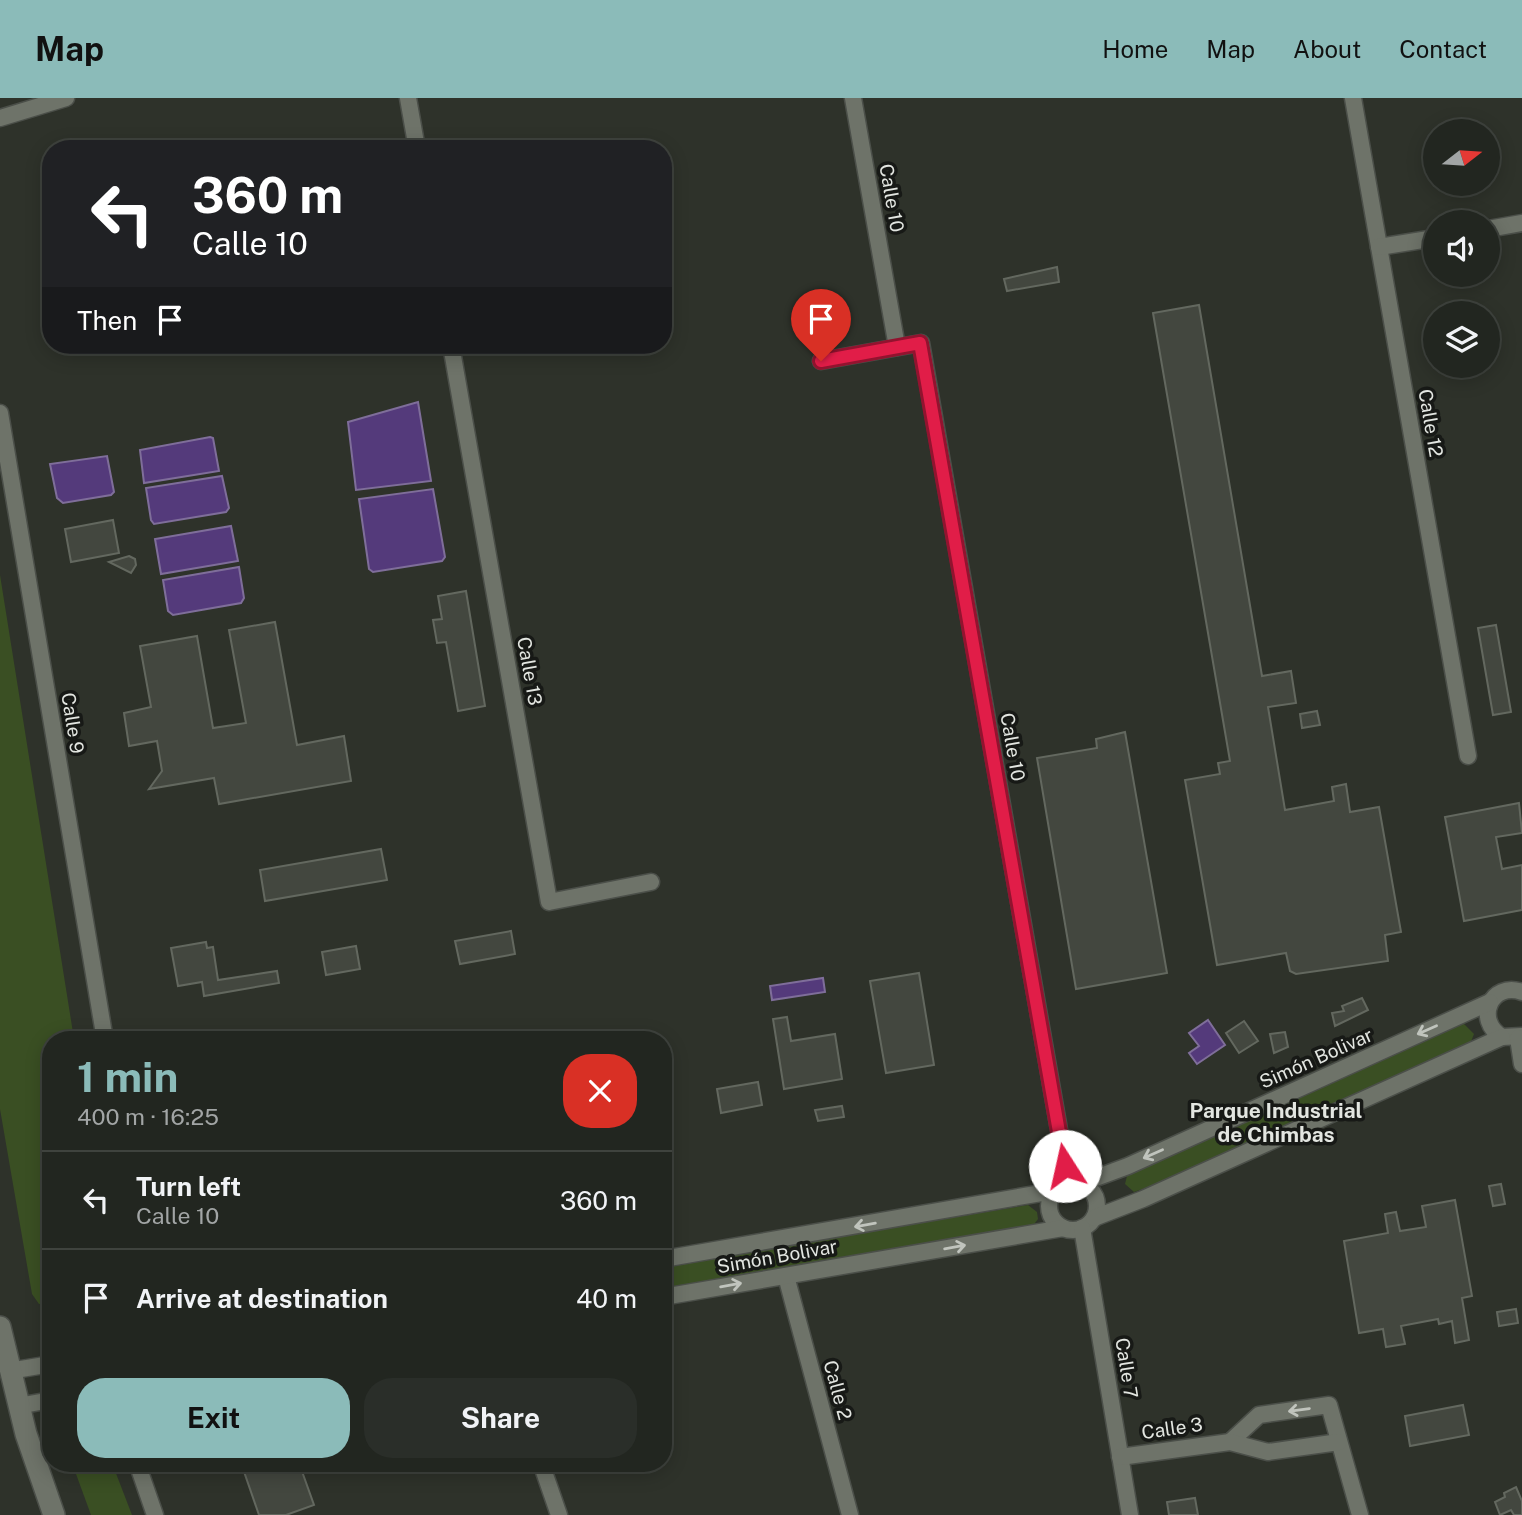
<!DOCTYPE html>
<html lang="en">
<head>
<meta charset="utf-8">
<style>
  body { margin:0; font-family:"Public Sans",sans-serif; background:#2a2e29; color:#f1f3f6; height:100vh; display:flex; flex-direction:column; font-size:26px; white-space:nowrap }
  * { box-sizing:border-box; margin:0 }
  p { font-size:23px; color:#a2a5a5 }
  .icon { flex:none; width:38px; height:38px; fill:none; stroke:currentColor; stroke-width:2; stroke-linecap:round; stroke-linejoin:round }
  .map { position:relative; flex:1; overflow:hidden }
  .side { position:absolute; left:42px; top:933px; width:630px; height:441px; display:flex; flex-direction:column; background:#222620; border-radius:28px; box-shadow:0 4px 18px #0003,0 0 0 2px #3f433e }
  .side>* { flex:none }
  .guide { position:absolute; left:42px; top:42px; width:630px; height:214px; border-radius:28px; box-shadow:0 4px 18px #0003,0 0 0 2px #3f433e; background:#202124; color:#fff; overflow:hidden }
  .needle { width:46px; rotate:73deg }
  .fabs { position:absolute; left:1423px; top:21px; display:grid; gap:14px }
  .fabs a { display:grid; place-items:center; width:77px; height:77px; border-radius:50%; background:#222620; box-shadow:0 4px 18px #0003,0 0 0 2px #3f433e; font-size:35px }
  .pin { position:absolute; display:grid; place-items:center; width:60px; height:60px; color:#fff; margin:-72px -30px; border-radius:50% 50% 50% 0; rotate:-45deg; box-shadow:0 0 7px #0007 }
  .pin .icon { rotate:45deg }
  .me { position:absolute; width:77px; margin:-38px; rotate:350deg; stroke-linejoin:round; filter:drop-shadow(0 0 5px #0008) }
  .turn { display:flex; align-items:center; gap:24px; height:147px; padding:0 35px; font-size:32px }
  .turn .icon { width:91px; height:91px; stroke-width:2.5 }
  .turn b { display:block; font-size:49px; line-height:60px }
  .then { display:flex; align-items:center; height:66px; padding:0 35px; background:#0003; gap:14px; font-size:26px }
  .round { display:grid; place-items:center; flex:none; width:74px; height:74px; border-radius:28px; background:#2a2e29 }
  .summary { display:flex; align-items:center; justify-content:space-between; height:119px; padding:0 35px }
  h1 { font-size:42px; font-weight:700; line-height:52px; color:#8bbbb9 }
  .cta { display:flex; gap:14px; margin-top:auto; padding:14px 35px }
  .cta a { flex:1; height:80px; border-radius:28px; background:#8bbbb9; color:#111; font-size:28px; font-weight:700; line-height:80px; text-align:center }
  .cta a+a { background:#2a2e29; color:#f1f3f6 }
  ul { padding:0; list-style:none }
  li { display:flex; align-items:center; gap:21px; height:98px; padding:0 35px; border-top:2px solid #3f433e }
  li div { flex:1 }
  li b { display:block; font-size:26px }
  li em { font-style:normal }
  header { display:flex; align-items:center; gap:42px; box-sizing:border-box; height:98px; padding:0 35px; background:#8bbbb9; color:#111 }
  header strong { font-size:33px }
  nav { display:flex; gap:38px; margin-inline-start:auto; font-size:24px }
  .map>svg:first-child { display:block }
  .green { fill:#3a4f23 }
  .water { fill:#543a7b; stroke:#7f6e9a; stroke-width:2 }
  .building { fill:#43473f; stroke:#63685f; stroke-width:2 }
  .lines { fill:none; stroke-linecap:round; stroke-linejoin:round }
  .street-casing { stroke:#4b4f49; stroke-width:19 }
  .secondary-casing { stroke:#4b4f49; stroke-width:24 }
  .street { stroke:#6e7369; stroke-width:16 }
  .secondary { stroke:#6e7369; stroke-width:21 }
  .oneway { stroke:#c0c4bd }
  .route-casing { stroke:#92132f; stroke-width:18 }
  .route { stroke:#e11d48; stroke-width:12 }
  .labels { text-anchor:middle; stroke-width:7; stroke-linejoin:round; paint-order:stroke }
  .street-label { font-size:19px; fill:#e3e6e1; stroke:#171916 }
  .neighbourhood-label { font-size:21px; font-weight:bold; fill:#e3e6e1; stroke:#171916 }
</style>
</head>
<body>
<header>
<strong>Map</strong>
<nav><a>Home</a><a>Map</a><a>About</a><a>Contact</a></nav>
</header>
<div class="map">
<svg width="1522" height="1417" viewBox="0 0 1522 1417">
  <rect width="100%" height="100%" fill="#2e322a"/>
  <g class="green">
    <polygon points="0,477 74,941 51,942 51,1204 39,1206 32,1196 0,1011"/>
    <polygon points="1463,925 1474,936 1470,946 1173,1080 1134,1094 1125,1086 1128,1074"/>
    <polygon points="1028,1107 1037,1114 1038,1121 1032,1129 663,1191 663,1168"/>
    <polygon points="72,1365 112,1365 132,1417 91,1417"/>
  </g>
  <g class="water">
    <polygon points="418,304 431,383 356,392 348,324"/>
    <polygon points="210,339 213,340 219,373 144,385 140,352"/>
    <polygon points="107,358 114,394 111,397 63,405 57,400 50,366"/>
    <polygon points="222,378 229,410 226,414 154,426 151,422 146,390"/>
    <polygon points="433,391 445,459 442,463 373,474 369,471 359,401"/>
    <polygon points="231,428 238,463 161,476 155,441"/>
    <polygon points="239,469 244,500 241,505 173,517 168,513 163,482"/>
    <polygon points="823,880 825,894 772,902 770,888"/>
    <polygon points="1208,922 1225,947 1197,966 1189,955 1199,948 1189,935"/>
  </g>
  <g class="building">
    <polygon points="1057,169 1059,184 1007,193 1004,181"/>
    <polygon points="1199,207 1262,578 1291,573 1296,605 1268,609 1285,712 1334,703 1332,689 1346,686 1350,714 1379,709 1401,834 1385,837 1388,863 1296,876 1290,873 1286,855 1217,867 1185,682 1220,676 1218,665 1230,663 1153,215"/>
    <polygon points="113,422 119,455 71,464 65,431"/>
    <polygon points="129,458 135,461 136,467 131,475 109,464"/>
    <polygon points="466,493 485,608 458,613 446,544 437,545 433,522 442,521 438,498"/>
    <polygon points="275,524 297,647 344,638 351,683 219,706 214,680 149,691 162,673 157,643 129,648 124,615 151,609 140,548 197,538 213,630 246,625 229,532"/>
    <polygon points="1496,527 1511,614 1493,617 1478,530"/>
    <polygon points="1317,613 1320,627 1302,630 1300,616"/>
    <polygon points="1125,634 1167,875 1076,891 1037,660 1097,650 1096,641"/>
    <polygon points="1519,705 1522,735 1496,739 1502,771 1522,767 1522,812 1464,823 1445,719"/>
    <polygon points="381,751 387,782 265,803 260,772"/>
    <polygon points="511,833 515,856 460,866 455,843"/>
    <polygon points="206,844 207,850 213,849 218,882 277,873 279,885 204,898 202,884 178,888 171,850"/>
    <polygon points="356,848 360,871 326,877 322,854"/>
    <polygon points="919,875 934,967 886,975 870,883"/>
    <polygon points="1362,900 1368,912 1335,928 1332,915 1344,913 1342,908"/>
    <polygon points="787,919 791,943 835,936 842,981 784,991 773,921"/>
    <polygon points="1244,923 1258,943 1239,955 1226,935"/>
    <polygon points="1285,934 1288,949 1274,955 1270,936"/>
    <polygon points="758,984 762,1007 721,1015 717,991"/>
    <polygon points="842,1008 844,1019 818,1023 815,1012"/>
    <polygon points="1501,1086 1505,1106 1493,1108 1489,1088"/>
    <polygon points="1455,1102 1472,1198 1462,1200 1469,1242 1455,1245 1452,1223 1439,1226 1438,1221 1401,1228 1405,1246 1386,1249 1383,1231 1359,1235 1344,1143 1388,1135 1385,1116 1396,1114 1400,1133 1426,1129 1422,1108"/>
    <polygon points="1516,1211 1518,1225 1499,1228 1497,1214"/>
    <polygon points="1463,1307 1469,1337 1410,1348 1405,1318"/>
    <polygon points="241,1365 299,1365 314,1407 286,1417 259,1417"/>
    <polygon points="1516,1389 1522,1403 1522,1417 1514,1417 1511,1412 1500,1417 1495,1404 1505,1399 1504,1395"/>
    <polygon points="1195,1400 1198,1417 1169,1417 1167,1404"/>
  </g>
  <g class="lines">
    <g class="street-casing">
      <g id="street">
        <polyline points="408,0 417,51"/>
        <polyline points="853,0 897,249"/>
        <polyline points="1353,0 1468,658"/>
        <polyline points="0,20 66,0"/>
        <polyline points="1488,131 1522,125"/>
        <polyline points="1379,149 1435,140"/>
        <polyline points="451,247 549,804 651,784"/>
        <polyline points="821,263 921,245 1068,1083"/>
        <polyline points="0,315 105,942"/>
        <path d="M1522,894c-31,-11 -48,28 -20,45l20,-1"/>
        <polyline points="1518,940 1522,966"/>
        <circle cx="1073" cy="1108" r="24"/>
        <polyline points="1082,1085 1128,1068 1490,904"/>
        <polyline points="1094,1120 1143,1101 1502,939"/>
        <polyline points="1082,1130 1130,1417"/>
        <polyline points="663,1161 1053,1093"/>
        <polyline points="786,1178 850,1417"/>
        <polyline points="663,1199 1063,1130"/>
        <polyline points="9,1273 51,1266"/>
        <polyline points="18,1308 51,1302"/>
        <polyline points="1230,1344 1259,1317 1329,1307 1360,1417"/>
        <polyline points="1120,1359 1230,1344 1268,1354 1339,1344"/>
        <polyline points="137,1365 155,1417"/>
        <polyline points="541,1365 559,1417"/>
      </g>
    </g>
    <g class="secondary-casing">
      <polyline id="secondary" points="0,1229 26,1336 54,1417"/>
    </g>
    <use href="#street" class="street"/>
    <use href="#secondary" class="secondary"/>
  </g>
  <defs><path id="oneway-shaft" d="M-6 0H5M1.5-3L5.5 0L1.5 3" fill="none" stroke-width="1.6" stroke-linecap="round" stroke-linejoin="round" transform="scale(1.75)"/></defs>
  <g class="oneway">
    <use href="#oneway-shaft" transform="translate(1427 932) rotate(156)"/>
    <use href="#oneway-shaft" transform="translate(1153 1056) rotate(156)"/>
    <use href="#oneway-shaft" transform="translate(865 1127) rotate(170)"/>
    <use href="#oneway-shaft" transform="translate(955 1149) rotate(-10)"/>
    <use href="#oneway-shaft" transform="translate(731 1187) rotate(-10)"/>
    <use href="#oneway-shaft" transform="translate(1299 1312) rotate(172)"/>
  </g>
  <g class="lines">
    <g class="route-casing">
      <polyline id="route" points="821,263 920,245 1065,1068"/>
    </g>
    <use href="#route" class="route"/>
  </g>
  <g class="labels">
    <g class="street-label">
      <text transform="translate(892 100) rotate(80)" y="7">Calle 10</text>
      <text transform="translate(1431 325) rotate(80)" y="7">Calle 12</text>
      <text transform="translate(530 573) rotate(80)" y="7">Calle 13</text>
      <text transform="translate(73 625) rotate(81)" y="7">Calle 9</text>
      <text transform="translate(1013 649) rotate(80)" y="7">Calle 10</text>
      <text transform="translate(1316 960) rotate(-24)" y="7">Simón Bolivar</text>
      <text transform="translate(777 1158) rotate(-10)" y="7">Simón Bolivar</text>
      <text transform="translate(1127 1270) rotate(81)" y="7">Calle 7</text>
      <text transform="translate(838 1292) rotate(75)" y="7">Calle 2</text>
      <text transform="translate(1172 1330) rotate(-8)" y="7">Calle 3</text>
    </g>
    <g class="neighbourhood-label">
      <text x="1276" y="1020">Parque Industrial<tspan x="1276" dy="24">de Chimbas</tspan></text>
    </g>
  </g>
</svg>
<div class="fabs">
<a><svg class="needle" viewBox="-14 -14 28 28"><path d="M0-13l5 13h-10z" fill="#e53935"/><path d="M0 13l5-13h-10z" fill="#a2a5a5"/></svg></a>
<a><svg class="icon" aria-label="sound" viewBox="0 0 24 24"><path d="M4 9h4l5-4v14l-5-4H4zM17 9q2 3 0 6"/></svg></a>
<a><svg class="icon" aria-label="layers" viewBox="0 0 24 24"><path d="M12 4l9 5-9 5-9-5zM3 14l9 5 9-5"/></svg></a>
</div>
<div class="pin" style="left:821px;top:263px;background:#d93025"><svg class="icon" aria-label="arrive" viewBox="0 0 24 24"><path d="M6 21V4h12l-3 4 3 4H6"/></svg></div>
<svg class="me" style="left:1065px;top:1068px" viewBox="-20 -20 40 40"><circle r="19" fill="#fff"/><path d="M0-13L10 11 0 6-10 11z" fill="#e11d48"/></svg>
<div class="guide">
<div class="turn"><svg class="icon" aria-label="left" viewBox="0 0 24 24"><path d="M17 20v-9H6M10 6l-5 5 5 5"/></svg><div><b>360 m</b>Calle 10</div></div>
<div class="then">Then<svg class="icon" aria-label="arrive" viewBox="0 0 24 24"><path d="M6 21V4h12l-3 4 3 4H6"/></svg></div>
</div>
<section class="side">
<div class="summary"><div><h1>1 min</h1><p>400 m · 16:25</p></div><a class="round" style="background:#d93025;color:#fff"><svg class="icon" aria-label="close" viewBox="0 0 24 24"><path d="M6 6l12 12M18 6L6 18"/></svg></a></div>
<ul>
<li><svg class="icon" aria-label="left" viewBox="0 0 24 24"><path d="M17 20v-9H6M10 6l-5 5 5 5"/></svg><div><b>Turn left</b><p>Calle 10</p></div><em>360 m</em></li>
<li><svg class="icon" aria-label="arrive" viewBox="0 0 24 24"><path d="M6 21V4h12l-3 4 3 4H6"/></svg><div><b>Arrive at destination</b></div><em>40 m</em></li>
</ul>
<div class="cta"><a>Exit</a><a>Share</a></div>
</section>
</div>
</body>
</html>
